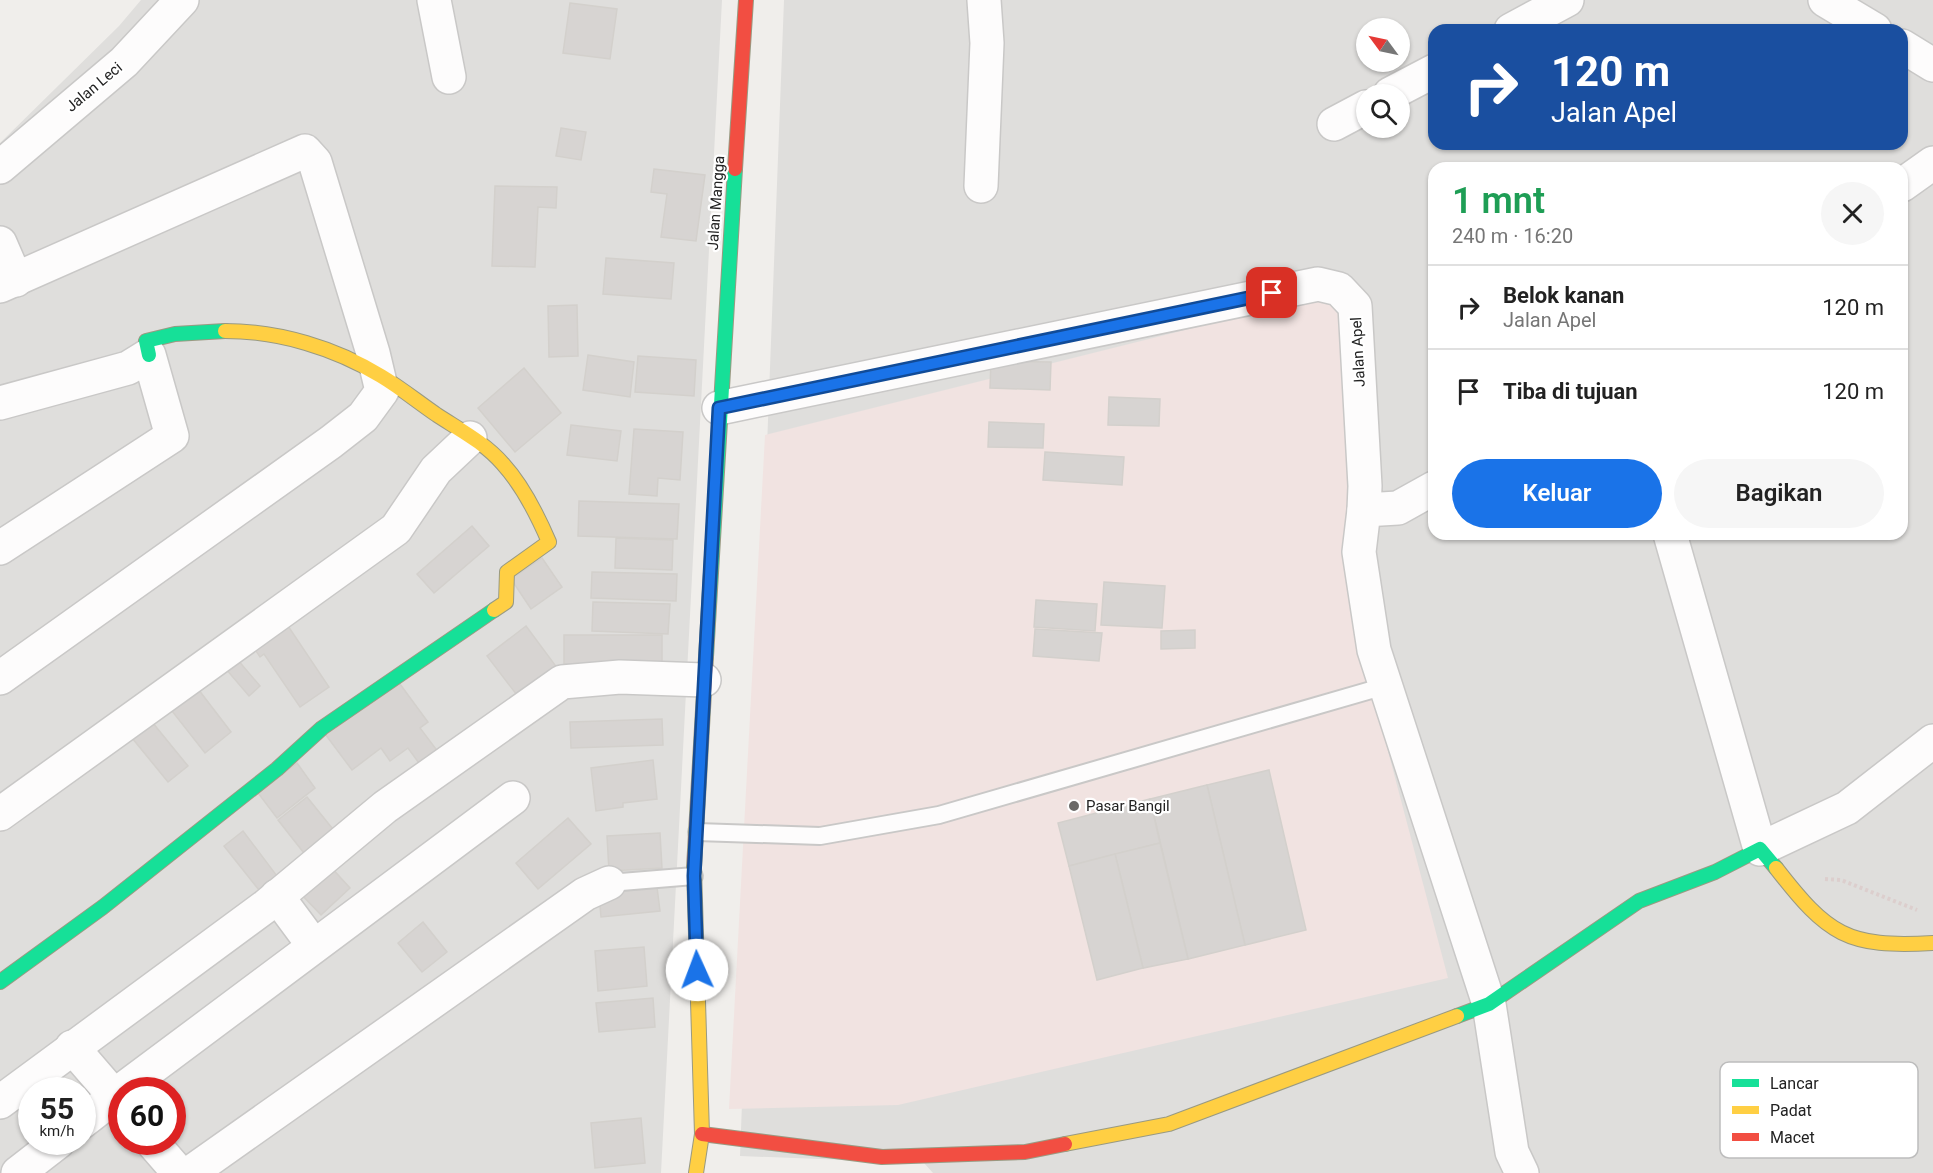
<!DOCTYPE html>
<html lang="id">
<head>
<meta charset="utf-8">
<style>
  body { margin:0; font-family:Roboto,sans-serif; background:#f6f6f6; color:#222; height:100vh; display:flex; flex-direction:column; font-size:22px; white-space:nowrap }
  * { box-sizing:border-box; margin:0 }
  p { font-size:20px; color:#767676 }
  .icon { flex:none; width:33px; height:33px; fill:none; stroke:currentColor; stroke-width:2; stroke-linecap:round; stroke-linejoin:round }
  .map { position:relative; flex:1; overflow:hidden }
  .drawer { position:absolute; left:1428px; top:162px; width:480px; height:378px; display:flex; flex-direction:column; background:#fff; border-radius:18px; box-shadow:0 2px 4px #0004 }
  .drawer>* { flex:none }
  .hud { position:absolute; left:1428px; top:24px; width:480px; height:126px; border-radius:18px; box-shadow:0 2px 4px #0004; background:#1a4fa0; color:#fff; overflow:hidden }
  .needle { width:39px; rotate:303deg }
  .buttons { position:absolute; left:1356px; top:18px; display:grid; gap:12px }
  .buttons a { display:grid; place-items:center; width:54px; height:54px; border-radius:50%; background:#fff; box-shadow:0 2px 4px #0004; font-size:30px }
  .speed { position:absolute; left:18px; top:1077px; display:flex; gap:12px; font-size:30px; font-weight:700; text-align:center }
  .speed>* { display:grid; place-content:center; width:78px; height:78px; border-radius:50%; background:#fff; box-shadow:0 2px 4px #0004; line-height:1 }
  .speed small { font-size:15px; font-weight:400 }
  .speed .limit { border:9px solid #d22; background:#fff; color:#111 }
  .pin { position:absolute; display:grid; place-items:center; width:51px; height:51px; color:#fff; margin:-26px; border-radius:12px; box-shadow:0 3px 9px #0006 }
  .me { position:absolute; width:66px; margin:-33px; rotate:358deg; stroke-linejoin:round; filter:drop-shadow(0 0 4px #0008) }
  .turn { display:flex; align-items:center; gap:21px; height:126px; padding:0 24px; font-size:27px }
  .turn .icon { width:78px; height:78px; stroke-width:2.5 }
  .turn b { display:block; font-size:42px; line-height:51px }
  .round { display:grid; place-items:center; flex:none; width:63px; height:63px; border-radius:32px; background:#f6f6f6 }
  .summary { display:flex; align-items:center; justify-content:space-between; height:102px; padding:0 24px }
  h1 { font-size:36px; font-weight:600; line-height:45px; color:#1e9e55 }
  .button { display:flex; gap:12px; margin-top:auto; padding:12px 24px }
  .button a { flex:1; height:69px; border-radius:36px; background:#1a73e8; color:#fff; font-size:24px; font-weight:600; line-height:69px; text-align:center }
  .button a+a { background:#f6f6f6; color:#222 }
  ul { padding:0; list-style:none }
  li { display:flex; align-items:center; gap:18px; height:84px; padding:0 24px; border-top:2px solid #e0e0e0 }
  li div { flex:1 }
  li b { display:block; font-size:22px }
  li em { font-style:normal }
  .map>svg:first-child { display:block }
  .residential { fill:#dfdedc; fill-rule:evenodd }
  .commercial { fill:#f1e3e1 }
  .building { fill:#d7d4d2; stroke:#d3d0cc; stroke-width:1.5 }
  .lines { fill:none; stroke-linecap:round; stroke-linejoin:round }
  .lane-casing { stroke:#c9c8c7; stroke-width:20 }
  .street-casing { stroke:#c9c8c7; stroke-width:36 }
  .fast-casing { stroke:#999a82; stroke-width:16 }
  .slow-casing { stroke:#999a82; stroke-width:16 }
  .jam-casing { stroke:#999a82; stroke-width:16 }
  .path { stroke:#dccecd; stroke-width:4; stroke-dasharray:3 3; stroke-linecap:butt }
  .lane { stroke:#fdfcfc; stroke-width:16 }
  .street { stroke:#fdfcfc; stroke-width:33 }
  .fast { stroke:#16e098; stroke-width:14 }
  .slow { stroke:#ffcf43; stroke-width:14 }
  .jam { stroke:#f24e42; stroke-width:14 }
  .route-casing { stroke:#114b97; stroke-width:15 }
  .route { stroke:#1a73e8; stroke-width:10 }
  .poi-dot { fill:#6a6968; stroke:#fff; stroke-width:2 }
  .labels { text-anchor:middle; stroke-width:4.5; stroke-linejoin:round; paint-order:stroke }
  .street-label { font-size:15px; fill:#222; stroke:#fff }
  .poi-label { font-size:15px; fill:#222; stroke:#fff; text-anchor:start }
  .key { fill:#fff; stroke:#bdbdbd; stroke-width:1.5 }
  .key-label { font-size:16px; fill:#222 }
</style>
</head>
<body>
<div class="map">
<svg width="1933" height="1173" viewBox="0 0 1933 1173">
  <rect width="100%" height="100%" fill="#f0eeeb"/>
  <g class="residential">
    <path d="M141,0h581l-61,1173h-661v-1030l119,-117zM32,1090h50v52h-50zM122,1090h50v52h-50z"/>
    <path d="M784,0h1149v1173h-1000l-9,-10 -184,-7zM1366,28h34v34h-34zM1434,30h468v114h-468zM1366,94h34v34h-34zM1434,168h468v366h-468z"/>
  </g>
  <polygon class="commercial" points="1325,295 1341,311 1357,634 1448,978 898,1105 729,1109 765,435"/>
  <g class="building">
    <polygon points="570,3 617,9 610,59 563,53"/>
    <polygon points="561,128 586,132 581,160 556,156"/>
    <polygon points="654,169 705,175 696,241 661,237 667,194 651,192"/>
    <polygon points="495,186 557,187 556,208 538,207 535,267 492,266"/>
    <polygon points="606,258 674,263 671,299 603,294"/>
    <polygon points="577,305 578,356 549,357 548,306"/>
    <polygon points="588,355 634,362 630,397 583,390"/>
    <polygon points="638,356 696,360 694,396 635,392"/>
    <polygon points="991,361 1051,362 1050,390 990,388"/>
    <polygon points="524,368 561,413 515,452 478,408"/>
    <polygon points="1109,397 1160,399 1159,426 1108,425"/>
    <polygon points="989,422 1044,424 1043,448 988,447"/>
    <polygon points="571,425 621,431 617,461 567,455"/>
    <polygon points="634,429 683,432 680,480 658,478 657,496 629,494"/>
    <polygon points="1045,452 1124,457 1122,485 1043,480"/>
    <polygon points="579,501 679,504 677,539 578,536"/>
    <polygon points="472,526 489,546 434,593 417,574"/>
    <polygon points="616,538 673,540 672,570 615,568"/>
    <polygon points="542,558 562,587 531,609 511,579"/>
    <polygon points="592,572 677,574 676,601 591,598"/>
    <polygon points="1104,582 1165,586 1162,628 1101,625"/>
    <polygon points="1036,600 1097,604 1095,631 1034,627"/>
    <polygon points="593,602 670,604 668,634 592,631"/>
    <polygon points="284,620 329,687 300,707 264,654 260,657 250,642"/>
    <polygon points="526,626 558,669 520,699 487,656"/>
    <polygon points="1035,629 1102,633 1099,661 1033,656"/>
    <polygon points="1195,630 1195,648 1161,649 1161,631"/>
    <rect x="564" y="635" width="98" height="29"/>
    <polygon points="237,659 260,686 249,696 226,669"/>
    <polygon points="397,680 428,722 420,728 442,757 424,770 408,748 390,761 381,748 352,770 325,734"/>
    <polygon points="195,685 231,732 205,753 168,706"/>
    <polygon points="148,717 188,766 168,782 128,733"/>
    <polygon points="662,719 663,745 571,748 570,722"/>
    <polygon points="653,760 657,799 623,803 623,807 596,811 591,768"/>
    <polygon points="297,763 315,788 277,818 258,793"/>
    <polygon points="1269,770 1306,930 1245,945 1207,785"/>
    <polygon points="1207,785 1245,945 1188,959 1150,799"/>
    <polygon points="307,797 336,833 307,857 278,820"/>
    <polygon points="1150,799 1160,843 1069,866 1058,823"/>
    <polygon points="568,818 591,844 538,889 516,863"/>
    <polygon points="243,831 277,876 259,890 224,846"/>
    <polygon points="660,833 662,868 609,871 607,836"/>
    <polygon points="1160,843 1188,959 1143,968 1115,854"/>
    <polygon points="1115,854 1143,968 1097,980 1069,866"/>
    <polygon points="329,865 350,888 321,915 299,892"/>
    <polygon points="657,887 660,911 601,917 599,894"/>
    <polygon points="423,922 447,952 422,972 398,943"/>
    <polygon points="644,947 647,986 598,991 595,951"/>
    <polygon points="653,998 655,1027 599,1032 596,1003"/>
    <polygon points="641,1118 645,1163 595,1168 591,1123"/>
  </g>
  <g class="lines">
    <g class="lane-casing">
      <g id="lane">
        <polyline points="697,832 820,836 939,815 1385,686"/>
        <polyline points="609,883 694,876"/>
      </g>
    </g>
    <g class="street-casing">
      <g id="street">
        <polyline points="434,0 449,77"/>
        <polyline points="1825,0 1875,30"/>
        <polyline points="1511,30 1567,0"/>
        <polyline points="1902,46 1933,65"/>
        <polyline points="1390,94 1434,71"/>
        <polyline points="1334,124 1366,107"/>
        <polyline points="0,167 124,62 182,0"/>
        <polyline points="1902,185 1933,163"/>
        <polyline points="981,186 987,43 984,0"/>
        <polyline points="0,243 16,280"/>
        <polyline points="0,286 305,151 315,162 373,353 382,391 363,417 331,442 0,678"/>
        <polyline points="0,403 128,368 149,355 172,436 0,548"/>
        <polyline points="719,408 1318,284 1339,289 1355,306 1365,486 1364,510 1398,508 1434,488"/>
        <polyline points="1364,510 1359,552 1374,650 1489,1004 1512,1152 1522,1173"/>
        <polyline points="1670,534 1760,849 1847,808 1933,741"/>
        <polyline points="0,814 396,529 436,470 470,438"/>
        <polyline points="277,896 314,946"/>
        <polyline points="72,1047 122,1105"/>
        <polyline points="122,1090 513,798"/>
        <polyline points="0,1102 266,906 385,807 562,682 620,677 704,680"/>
        <polyline points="82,1122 122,1091"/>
        <polyline points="152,1142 179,1173"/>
        <polyline points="18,1173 58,1142"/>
        <polyline points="190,1173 585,894 609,883"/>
      </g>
    </g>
    <g class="fast-casing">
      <g id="fast">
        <polyline points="149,355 146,341 175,334 225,331"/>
        <polyline points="706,657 735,169"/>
        <polyline points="0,982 103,907 277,769 322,728 494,610"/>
        <polyline points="1457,1016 1489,1004 1639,901 1715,872 1760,849 1776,868"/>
      </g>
    </g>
    <g class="slow-casing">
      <g id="slow">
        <path d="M225,331c54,0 110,17 156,45 20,12 37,26 56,39 23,15 48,28 66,49 20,22 34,50 46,78l-42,30 -1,30 -12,8"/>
        <polyline points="694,868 702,1134 696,1173"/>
        <path d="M1776,868c52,67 71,80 157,75"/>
        <polyline points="1065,1144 1169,1124 1457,1016"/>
      </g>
    </g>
    <g class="jam-casing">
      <g id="jam">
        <polyline points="735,169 746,0"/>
        <polyline points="694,868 706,657"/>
        <polyline points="702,1134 882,1157 1025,1152 1065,1144"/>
      </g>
    </g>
    <polyline class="path" points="1825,879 1841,880 1917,910"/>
    <use href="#lane" class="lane"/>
    <use href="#street" class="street"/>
    <use href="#fast" class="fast"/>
    <use href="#slow" class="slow"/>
    <use href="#jam" class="jam"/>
  </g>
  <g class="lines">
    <g class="route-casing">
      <polyline id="route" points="697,970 694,876 719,408 1272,293"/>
    </g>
    <use href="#route" class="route"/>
  </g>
  <circle class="poi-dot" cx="1074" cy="806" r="6"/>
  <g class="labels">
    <g class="street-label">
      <text transform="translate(94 87) rotate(-40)" y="5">Jalan Leci</text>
      <text transform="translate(716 203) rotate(-86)" y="5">Jalan Mangga</text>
      <text transform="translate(1358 352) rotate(-93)" y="5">Jalan Apel</text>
    </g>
    <g class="poi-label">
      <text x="1086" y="811">Pasar Bangil</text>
    </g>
  </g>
  <rect x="1720" y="1062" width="198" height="96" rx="9" class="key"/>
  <rect x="1732" y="1079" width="27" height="8" fill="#16e098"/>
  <rect x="1732" y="1106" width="27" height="8" fill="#ffcf43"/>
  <rect x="1732" y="1133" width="27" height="8" fill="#f24e42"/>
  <g class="key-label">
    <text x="1770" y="1089">Lancar</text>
    <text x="1770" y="1116">Padat</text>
    <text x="1770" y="1143">Macet</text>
  </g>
</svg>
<div class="buttons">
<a><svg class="needle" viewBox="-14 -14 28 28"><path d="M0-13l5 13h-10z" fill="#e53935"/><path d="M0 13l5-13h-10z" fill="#767676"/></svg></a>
<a><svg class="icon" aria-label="search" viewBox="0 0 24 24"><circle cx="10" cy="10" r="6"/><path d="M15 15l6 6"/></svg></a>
</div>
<div class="speed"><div>55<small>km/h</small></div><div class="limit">60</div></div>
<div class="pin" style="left:1272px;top:293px;background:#d93025"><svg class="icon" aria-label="arrive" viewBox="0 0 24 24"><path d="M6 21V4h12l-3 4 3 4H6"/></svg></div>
<svg class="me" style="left:697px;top:970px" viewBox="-20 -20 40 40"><circle r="19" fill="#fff"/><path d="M0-13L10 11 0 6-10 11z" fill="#1a73e8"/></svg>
<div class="hud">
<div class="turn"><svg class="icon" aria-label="right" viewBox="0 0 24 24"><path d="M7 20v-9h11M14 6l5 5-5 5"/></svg><div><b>120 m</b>Jalan Apel</div></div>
</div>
<section class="drawer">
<div class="summary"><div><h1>1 mnt</h1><p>240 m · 16:20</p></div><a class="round"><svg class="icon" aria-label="close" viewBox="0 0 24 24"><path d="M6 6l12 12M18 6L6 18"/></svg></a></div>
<ul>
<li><svg class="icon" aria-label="right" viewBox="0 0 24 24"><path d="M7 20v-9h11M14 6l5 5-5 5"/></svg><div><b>Belok kanan</b><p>Jalan Apel</p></div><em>120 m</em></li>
<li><svg class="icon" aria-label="arrive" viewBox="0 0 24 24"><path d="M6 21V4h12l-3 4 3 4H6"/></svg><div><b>Tiba di tujuan</b></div><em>120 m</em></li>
</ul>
<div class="button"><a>Keluar</a><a>Bagikan</a></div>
</section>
</div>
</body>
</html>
